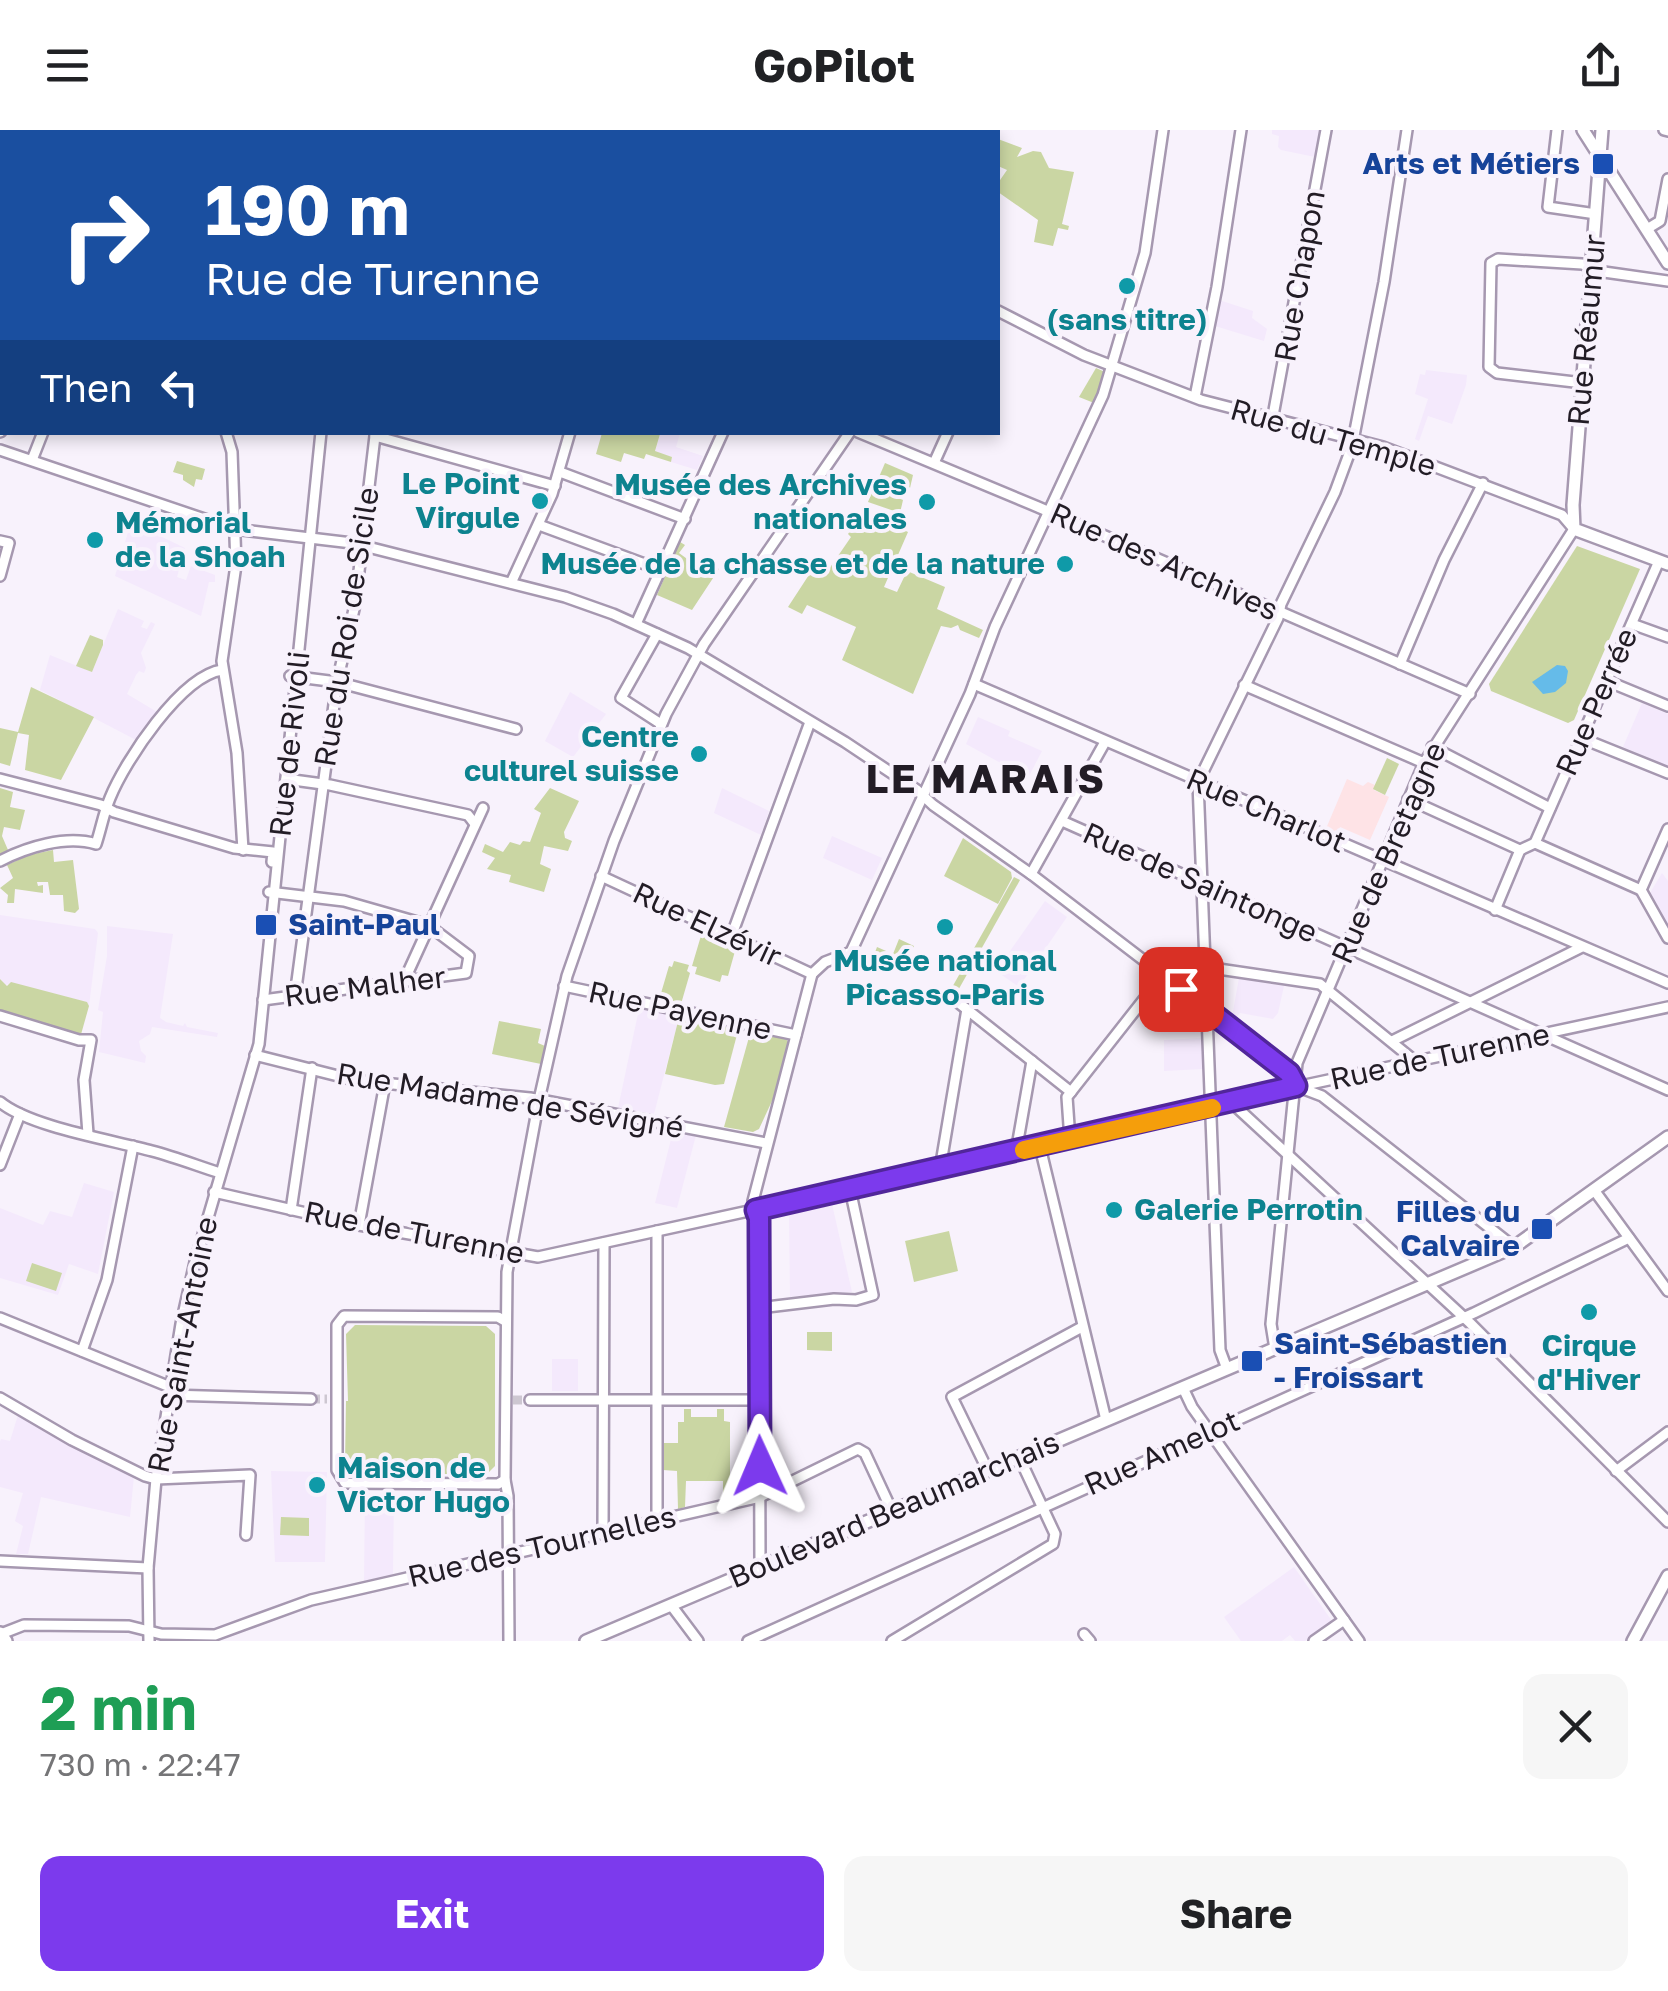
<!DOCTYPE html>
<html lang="en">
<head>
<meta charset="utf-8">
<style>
  body { margin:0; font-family:"Golos Text",sans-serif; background:#f6f6f6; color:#202124; height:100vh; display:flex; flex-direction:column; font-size:38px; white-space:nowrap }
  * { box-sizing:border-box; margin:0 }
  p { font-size:32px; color:#757577 }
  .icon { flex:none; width:55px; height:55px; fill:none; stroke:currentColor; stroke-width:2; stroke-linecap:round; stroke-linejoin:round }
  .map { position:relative; height:1511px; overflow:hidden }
  .drawer { display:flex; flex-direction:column; background:#fff; flex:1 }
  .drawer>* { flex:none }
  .top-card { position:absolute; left:0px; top:0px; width:1000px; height:305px; box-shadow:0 5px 15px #0003; background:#1a4fa0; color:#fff; overflow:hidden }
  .pin { position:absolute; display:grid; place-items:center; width:85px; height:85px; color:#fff; margin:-42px; border-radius:20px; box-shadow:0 5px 15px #0006 }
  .me { position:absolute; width:110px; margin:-55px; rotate:359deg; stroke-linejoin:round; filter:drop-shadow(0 0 8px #0008) }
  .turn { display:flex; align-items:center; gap:35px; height:210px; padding:0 40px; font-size:45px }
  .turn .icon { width:130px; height:130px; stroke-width:2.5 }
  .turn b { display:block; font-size:70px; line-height:85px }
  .then { display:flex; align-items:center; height:95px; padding:0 40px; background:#0003; gap:20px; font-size:38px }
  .round { display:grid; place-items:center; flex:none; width:105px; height:105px; border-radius:20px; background:#f6f6f6 }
  .headline { display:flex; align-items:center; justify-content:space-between; height:170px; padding:0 40px }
  h1 { font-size:60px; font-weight:700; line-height:75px; color:#1e9e55 }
  .action { display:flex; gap:20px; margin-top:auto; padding:20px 40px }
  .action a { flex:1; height:115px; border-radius:20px; background:#7c3aed; color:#fff; font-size:40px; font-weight:700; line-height:115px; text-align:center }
  .action a+a { background:#f6f6f6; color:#202124 }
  header { display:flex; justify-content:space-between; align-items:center; height:130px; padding:0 40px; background:#fff; font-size:45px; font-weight:700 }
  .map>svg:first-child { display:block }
  .commercial { fill:#fee3e6 }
  .built { fill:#f4e9fc }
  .green { fill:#cad6a3 }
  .water { fill:#65bbe9 }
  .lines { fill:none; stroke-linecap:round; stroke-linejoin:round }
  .ferry { stroke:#12384b; stroke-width:2.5; stroke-dasharray:12 10; stroke-linecap:butt }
  .minor-tunnel { stroke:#cdc7d1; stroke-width:9; stroke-dasharray:9 4.5; stroke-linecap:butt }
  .minor-casing { stroke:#a698b0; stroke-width:14 }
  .major-casing { stroke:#a698b0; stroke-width:16 }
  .minor { stroke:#fff; stroke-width:9 }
  .major { stroke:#fff; stroke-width:11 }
  .route-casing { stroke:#51269a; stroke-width:25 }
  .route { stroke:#7c3aed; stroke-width:18 }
  .slow { stroke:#f59e0b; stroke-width:18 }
  .transit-dot { fill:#1a4fb4; stroke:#f8f2fc; stroke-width:4 }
  .culture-dot { fill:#0f9aa8; stroke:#f8f2fc; stroke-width:4 }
  .labels { text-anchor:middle; stroke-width:8; stroke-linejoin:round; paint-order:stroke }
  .transit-label { font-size:30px; font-weight:bold; fill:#164399; stroke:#f8f2fc; text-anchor:end }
  .street-label { font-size:30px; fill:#221c25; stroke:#f8f2fc }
  .culture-label { font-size:30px; font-weight:bold; fill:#0d838f; stroke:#f8f2fc; text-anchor:end }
  .district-label { font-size:40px; font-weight:bold; letter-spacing:2.5px; fill:#221c25; stroke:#f8f2fc }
</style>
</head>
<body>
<header><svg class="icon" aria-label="menu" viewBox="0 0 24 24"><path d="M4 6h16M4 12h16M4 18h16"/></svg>GoPilot<svg class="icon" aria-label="share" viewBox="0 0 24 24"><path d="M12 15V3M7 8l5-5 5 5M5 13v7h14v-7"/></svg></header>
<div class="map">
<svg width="1668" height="1511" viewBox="0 0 1668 1511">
  <rect width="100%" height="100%" fill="#f8f2fc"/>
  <polygon class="commercial" points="1347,649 1363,656 1368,652 1375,655 1374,660 1389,667 1370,710 1340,697 1336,706 1325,701"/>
  <g class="built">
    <polygon points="1272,0 1320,0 1315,27 1281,20 1278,17 1279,6 1272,4"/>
    <polygon points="1219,170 1253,181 1252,188 1267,199 1264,211 1215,196"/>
    <polygon points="1426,240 1467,245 1466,255 1452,294 1428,286 1419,311 1415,309 1428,269 1415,264 1420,244 1425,245"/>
    <polygon points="654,303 680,303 676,317 703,326 697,340 671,332 672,327 655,322 660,305"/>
    <polygon points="131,392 185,418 177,447 186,450 191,436 215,445 215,452 209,452 201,486 115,446"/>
    <polygon points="118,479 144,491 141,497 147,499 151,492 155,494 141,523 146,538 144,543 139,541 136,545 127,564 157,582 138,611 40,560 50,525 92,542"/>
    <polygon points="570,562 606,584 573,627 545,611"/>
    <polygon points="1642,573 1668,584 1668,637 1623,617"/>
    <polygon points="978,587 1010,601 1008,606 1042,621 1028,648 966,614"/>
    <polygon points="722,658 769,681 761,705 714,683"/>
    <polygon points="832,706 882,728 872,750 823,728"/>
    <polygon points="1662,743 1668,751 1668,795 1650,763"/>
    <polygon points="1045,771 1067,787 1019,857 996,841"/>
    <polygon points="0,785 95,799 98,803 89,876 86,872 12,853 5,855 0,849"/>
    <polygon points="107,796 173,804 160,888 166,892 183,896 185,893 187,897 218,903 217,907 152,897 150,904 139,911 141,921 146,926 145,933 99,922 103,882 98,880 107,826"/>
    <polygon points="1239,848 1284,856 1278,883 1273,889 1240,883 1235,889 1232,887"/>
    <polygon points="639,879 679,887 654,984 618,978"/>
    <polygon points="1202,908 1203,939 1164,941 1164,910"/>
    <polygon points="673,1001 696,1005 677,1078 655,1073"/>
    <polygon points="84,1053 114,1062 98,1144 69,1134 58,1165 0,1148 0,1078 43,1095 50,1081 72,1087"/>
    <polygon points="832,1074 852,1162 790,1167 789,1084"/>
    <rect x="552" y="1229" width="26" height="32"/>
    <polygon points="18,1285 134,1346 130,1387 41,1367 28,1424 16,1424 23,1396 15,1391 23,1363 0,1357 0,1312 1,1309 10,1311"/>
    <polygon points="271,1341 327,1342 325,1432 275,1432"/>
    <polygon points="365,1363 394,1363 393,1444 364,1451"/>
    <polygon points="1294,1437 1332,1491 1305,1511 1295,1511 1290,1505 1282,1511 1241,1511 1224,1487"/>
  </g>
  <g class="green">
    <polygon points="998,9 1022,18 1017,27 1033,21 1041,22 1049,38 1074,42 1062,94 1069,96 1068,100 1058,98 1053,116 1034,112 1038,90 998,62 998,53 1007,40 998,36"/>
    <polygon points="1096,238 1105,242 1094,273 1079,267"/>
    <polygon points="654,302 660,304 655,321 672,327 671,332 646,324 644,329 624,323 621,332 596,324 602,303"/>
    <polygon points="177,331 205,339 202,350 196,349 194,357 183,350 183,345 173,342"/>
    <polygon points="885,333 913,345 910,358 879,347"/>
    <polygon points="874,357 903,370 900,383 868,372"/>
    <polygon points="863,382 908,402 884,457 897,462 907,441 945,457 937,479 983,500 979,508 960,500 958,495 951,498 941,496 913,564 842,530 856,497 807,475 802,484 788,477 818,431 829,439 851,407 848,404"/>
    <polygon points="680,412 685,415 679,423 701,439 707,431 719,439 692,480 657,465"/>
    <polygon points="1577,416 1640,439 1574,590 1568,593 1491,561 1489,554"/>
    <polygon points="90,505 103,510 103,515 92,542 76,536"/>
    <polygon points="31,557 94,587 61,650 25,640 29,605 18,603 10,636 0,633 0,598 18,602"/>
    <polygon points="1387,628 1399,634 1385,665 1373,659"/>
    <polygon points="0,658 13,662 10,677 25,680 20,700 4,697 2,706 8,720 0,724"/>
    <polygon points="550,658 579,671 564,702 565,708 572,711 568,721 544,716 540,734 551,739 544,762 509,752 511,745 487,739 495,728 482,722 485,714 503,722 510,712 520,715 523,711 530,712 541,683 534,679"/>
    <polygon points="963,708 1011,742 1012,748 998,774 944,746"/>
    <polygon points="53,720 54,732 73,730 79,779 75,783 64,781 63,765 50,765 48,752 37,752 38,756 43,755 43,763 15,759 14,773 7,773 8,765 0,758 13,748 7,735 29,725"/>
    <polygon points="1014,747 1020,750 956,864 950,861"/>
    <polygon points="703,799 737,814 728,846 722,845 720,852 695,844 697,837 692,836"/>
    <polygon points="899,809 914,816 901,840 873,828 877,817 893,824"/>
    <polygon points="674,831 689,835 687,841 690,843 681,874 659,870 669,836 672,837"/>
    <polygon points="0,849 7,856 11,852 87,872 89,876 80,908 0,883"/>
    <polygon points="679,887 739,897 724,954 715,955 665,944"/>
    <polygon points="499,891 541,899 538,913 545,916 541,934 492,924"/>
    <polygon points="751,900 786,909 790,915 779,956 759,999 753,1002 724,997"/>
    <polygon points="949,1101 958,1141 914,1152 905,1111"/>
    <polygon points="32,1133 62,1143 56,1161 26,1151"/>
    <polygon points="355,1195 486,1196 495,1204 495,1336 487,1344 354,1344 345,1335 346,1271 348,1271 346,1204"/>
    <polygon points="807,1202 832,1202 832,1221 807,1220"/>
    <polygon points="684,1279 691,1279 691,1287 717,1287 717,1279 724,1279 724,1291 730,1292 730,1367 723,1368 723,1351 686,1351 685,1377 678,1379 677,1341 663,1340 663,1313 678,1313 678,1292 684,1292"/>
    <polygon points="281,1387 309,1388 309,1406 280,1405"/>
  </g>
  <g class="water">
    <polygon points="0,0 54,0 2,2 0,133"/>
    <polygon points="1557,535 1565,536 1568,541 1566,553 1555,562 1543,564 1532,552"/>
  </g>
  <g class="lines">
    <g class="ferry">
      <polyline points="16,2 17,0"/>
      <polyline points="0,45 2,38"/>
    </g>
    <g class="minor-tunnel">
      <polyline points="311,1269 327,1269"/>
      <polyline points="513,1270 530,1270"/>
    </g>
    <g class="minor-casing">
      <g id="minor">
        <polyline points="437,0 445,2"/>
        <polyline points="1557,0 1548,77 1596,84"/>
        <polyline points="1664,0 1668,1"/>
        <polyline points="345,2 346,0"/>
        <polyline points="462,2 462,0"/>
        <polyline points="778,2 779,0"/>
        <polyline points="873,2 874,0"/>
        <polyline points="921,2 922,0"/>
        <polyline points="1647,99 1660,91 1668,49"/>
        <polyline points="998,181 1084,225 1201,270 1383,317 1562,385 1574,399 1424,633 1297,933 1271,1194 1275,1219"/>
        <polyline points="1583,253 1497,243 1489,237 1491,133 1498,129 1582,134 1604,142 1668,151"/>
        <polyline points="1195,267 1217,157 1241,0"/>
        <polyline points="1272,291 1326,0"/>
        <polyline points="226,302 232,322 236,435 222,531 237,623 243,720"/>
        <polyline points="858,302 1038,377 1470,564"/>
        <polyline points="375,306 555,356"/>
        <polyline points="0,320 234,399 352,413 565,467 613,484 688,518 845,612 917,660 933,675 1031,744 1283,937 1293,950"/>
        <polyline points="32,330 43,302"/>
        <polyline points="934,333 948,302"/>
        <polyline points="560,342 685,389"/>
        <polyline points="539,395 661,440"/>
        <polyline points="0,411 9,413 0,446"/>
        <polyline points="511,453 552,364 570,302"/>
        <polyline points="636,494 723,302"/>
        <polyline points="1632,494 1668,507"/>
        <polyline points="657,504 621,568 661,594"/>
        <polyline points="1400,534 1444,430 1483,353"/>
        <polyline points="290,546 337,552 516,599"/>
        <polyline points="1607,551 1668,576"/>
        <polyline points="974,554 1668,853"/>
        <polyline points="1244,555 1424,633"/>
        <polyline points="1581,608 1668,643"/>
        <polyline points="1432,617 1550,678"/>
        <polyline points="0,649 101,675 114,682 234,718 273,722 272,732"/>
        <polyline points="286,649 330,655 468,685 475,694"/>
        <polyline points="1408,669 1520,720 1535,713 1641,760"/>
        <polyline points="1062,691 1668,960"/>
        <polyline points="1535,713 1659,431"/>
        <path d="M0,731c27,-14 66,-26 96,-17 5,-15 8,-32 14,-46 15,-37 71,-122 112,-128"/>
        <polyline points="1031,744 1105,612"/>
        <polyline points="601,746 812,844"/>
        <polyline points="1641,760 1668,699"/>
        <polyline points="1641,760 1668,808"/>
        <polyline points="1495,780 1520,720"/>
        <polyline points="731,807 810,592"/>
        <polyline points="1205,837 1320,854 1416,932"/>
        <polyline points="812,844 825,832 851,822 970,564 995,497 1103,265 1145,123 1163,0"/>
        <polyline points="404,851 483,678"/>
        <polyline points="564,856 796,905"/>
        <polyline points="295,866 337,552 355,475 375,306"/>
        <polyline points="950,866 1071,962"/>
        <polyline points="263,870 466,843 469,826 428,795 344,771 269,762"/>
        <polyline points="0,886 79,910 91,910 84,950 88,1004"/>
        <polyline points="1392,911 1582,817"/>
        <polyline points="255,925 354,950 530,968 766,1013"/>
        <polyline points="1301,958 1322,966 1514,1117"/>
        <path d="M0,972c30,25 112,38 152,49 23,6 46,15 68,22"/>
        <polyline points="1232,973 1470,1193 1668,1392"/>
        <polyline points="1070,1010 1067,967 1163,845"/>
        <polyline points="1040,1017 1106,1290"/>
        <polyline points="1016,1022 1032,931"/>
        <polyline points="0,1035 20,984"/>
        <polyline points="940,1039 967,879"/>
        <polyline points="1594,1060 1668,1161"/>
        <polyline points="214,1062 359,1095 538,1127 954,1036 1296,957 1668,877"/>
        <polyline points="291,1080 312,938"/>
        <polyline points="359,1095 385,953"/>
        <polyline points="657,1101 657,1391"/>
        <polyline points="759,1178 834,1169 856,1170 873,1165 850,1059"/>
        <polyline points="0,1188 170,1257"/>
        <polyline points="505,1191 498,1187 344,1186 337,1195 337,1340 345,1353 498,1354 505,1350"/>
        <polyline points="82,1221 107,1150 133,1016"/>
        <polyline points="1227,1239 1220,1220 1198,652 1278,488 1281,474 1335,362 1352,316 1384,152 1407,0"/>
        <polyline points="1183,1258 1192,1277 1359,1511"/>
        <polyline points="169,1265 311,1269"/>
        <polyline points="0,1268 72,1310 145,1346 156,1349 250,1345 246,1405"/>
        <polyline points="530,1270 759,1270"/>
        <polyline points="988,1341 952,1267 1082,1197"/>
        <polyline points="1616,1341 1668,1302"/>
        <polyline points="603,1403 604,1113"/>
        <polyline points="0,1431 148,1438"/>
        <polyline points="760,1437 759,1088 753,1071 812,844"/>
        <polyline points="671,1475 698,1511"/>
        <polyline points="1,1504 24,1495 129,1496 161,1504 215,1505 311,1470 760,1367 858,1319 865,1323 892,1381"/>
        <polyline points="1084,1504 1090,1511"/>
        <polyline points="149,1511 148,1438 156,1349 181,1194 195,1132 259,914 321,302"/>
        <polyline points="509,1511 508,1366 505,1350 507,1142 539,970 567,846 614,711 666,584 704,514 850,302"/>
        <polyline points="748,1511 1474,1183 1629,1108"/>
        <polyline points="892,1511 1053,1414 1055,1404 1019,1327"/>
        <polyline points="1314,1511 1344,1490"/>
      </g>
    </g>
    <g class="major-casing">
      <g id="major">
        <polyline points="1583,0 1668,133"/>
        <polyline points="1602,0 1573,375 1574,399 1668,434"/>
        <polyline points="97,2 98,0"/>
        <polyline points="0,301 2,293"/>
        <polyline points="0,1503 6,1511"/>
        <polyline points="586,1511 1514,1117 1668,1007"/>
        <polyline points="1633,1511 1668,1446"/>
      </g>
    </g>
    <use href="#minor" class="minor"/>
    <use href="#major" class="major"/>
  </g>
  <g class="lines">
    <g class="route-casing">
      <polyline id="route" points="760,1336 759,1088 756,1080 1296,956 1289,943 1181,859"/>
    </g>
    <use href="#route" class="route"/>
    <polyline class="slow" points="1024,1020 1212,978"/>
  </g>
  <g class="transit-dot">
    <rect x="1591" y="22" width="24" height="24" rx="5"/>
    <rect x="254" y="783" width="24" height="24" rx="5"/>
    <rect x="1530" y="1087" width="24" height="24" rx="5"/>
    <rect x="1240" y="1219" width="24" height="24" rx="5"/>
  </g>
  <g class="culture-dot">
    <circle cx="1127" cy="156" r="10"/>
    <circle cx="540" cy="371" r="10"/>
    <circle cx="927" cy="372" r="10"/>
    <circle cx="95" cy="410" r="10"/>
    <circle cx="1065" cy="434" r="10"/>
    <circle cx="699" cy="624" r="10"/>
    <circle cx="945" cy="797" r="10"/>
    <circle cx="1114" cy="1080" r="10"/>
    <circle cx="1589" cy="1182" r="10"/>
    <circle cx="317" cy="1355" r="10"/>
  </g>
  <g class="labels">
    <g class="transit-label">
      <text x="1580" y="44">Arts et Métiers</text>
      <text x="288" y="805" text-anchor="start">Saint-Paul</text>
      <text x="1520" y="1092">Filles du<tspan x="1520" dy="34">Calvaire</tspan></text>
      <text x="1274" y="1224" text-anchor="start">Saint-Sébastien<tspan x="1274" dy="34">- Froissart</tspan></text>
    </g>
    <g class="street-label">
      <text transform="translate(1300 146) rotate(-80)" y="10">Rue Chapon</text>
      <text transform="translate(1587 200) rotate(-85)" y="10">Rue Réaumur</text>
      <text transform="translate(1333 308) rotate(16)" y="10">Rue du Temple</text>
      <text transform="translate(1164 432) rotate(24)" y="10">Rue des Archives</text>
      <text transform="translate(347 497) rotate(-81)" y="10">Rue du Roi de Sicile</text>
      <text transform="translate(1597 572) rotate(-66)" y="10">Rue Perrée</text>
      <text transform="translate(290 614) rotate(-84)" y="10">Rue de Rivoli</text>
      <text transform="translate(1266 681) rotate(23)" y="10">Rue Charlot</text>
      <text transform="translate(1389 723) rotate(-66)" y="10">Rue de Bretagne</text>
      <text transform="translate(1200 753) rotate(24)" y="10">Rue de Saintonge</text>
      <text transform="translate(707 795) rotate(25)" y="10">Rue Elzévir</text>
      <text transform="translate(365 857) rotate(-7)" y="10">Rue Malher</text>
      <text transform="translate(680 881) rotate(12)" y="10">Rue Payenne</text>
      <text transform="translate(1440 927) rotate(-12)" y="10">Rue de Turenne</text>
      <text transform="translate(510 971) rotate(9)" y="10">Rue Madame de Sévigné</text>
      <text transform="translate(414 1103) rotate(11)" y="10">Rue de Turenne</text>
      <text transform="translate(183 1215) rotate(-79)" y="10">Rue Saint-Antoine</text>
      <text transform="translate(1162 1323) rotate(-24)" y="10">Rue Amelot</text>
      <text transform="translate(894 1380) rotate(-23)" y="10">Boulevard Beaumarchais</text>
      <text transform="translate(542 1417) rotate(-13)" y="10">Rue des Tournelles</text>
    </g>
    <g class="culture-label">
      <text x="1127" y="200" text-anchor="middle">(sans titre)</text>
      <text x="520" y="364">Le Point<tspan x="520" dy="34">Virgule</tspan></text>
      <text x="907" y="365">Musée des Archives<tspan x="907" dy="34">nationales</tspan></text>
      <text x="115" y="403" text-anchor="start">Mémorial<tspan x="115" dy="34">de la Shoah</tspan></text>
      <text x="1045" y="444">Musée de la chasse et de la nature</text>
      <text x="679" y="617">Centre<tspan x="679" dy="34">culturel suisse</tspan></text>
      <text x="945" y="841" text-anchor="middle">Musée national<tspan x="945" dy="34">Picasso-Paris</tspan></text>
      <text x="1134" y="1090" text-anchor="start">Galerie Perrotin</text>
      <text x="1589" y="1226" text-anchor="middle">Cirque<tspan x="1589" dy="34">d'Hiver</tspan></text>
      <text x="337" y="1348" text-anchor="start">Maison de<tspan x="337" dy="34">Victor Hugo</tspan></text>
    </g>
    <g class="district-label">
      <text x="986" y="663">LE MARAIS</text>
    </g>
  </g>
</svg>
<div class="pin" style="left:1181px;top:859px;background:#d93025"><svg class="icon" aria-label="arrive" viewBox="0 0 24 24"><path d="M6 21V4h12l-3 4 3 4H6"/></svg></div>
<svg class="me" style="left:760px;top:1336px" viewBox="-20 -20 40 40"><path d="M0-17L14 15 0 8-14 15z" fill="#7c3aed" stroke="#fff" stroke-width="4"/></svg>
<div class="top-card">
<div class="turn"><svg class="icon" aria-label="right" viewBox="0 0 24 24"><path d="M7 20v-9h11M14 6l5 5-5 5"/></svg><div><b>190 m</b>Rue de Turenne</div></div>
<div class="then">Then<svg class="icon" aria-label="left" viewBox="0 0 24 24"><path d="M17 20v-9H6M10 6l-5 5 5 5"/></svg></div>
</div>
</div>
<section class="drawer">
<div class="headline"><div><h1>2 min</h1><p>730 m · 22:47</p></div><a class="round"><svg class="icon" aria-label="close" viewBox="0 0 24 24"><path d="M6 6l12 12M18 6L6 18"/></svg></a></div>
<div class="action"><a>Exit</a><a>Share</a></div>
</section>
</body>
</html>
